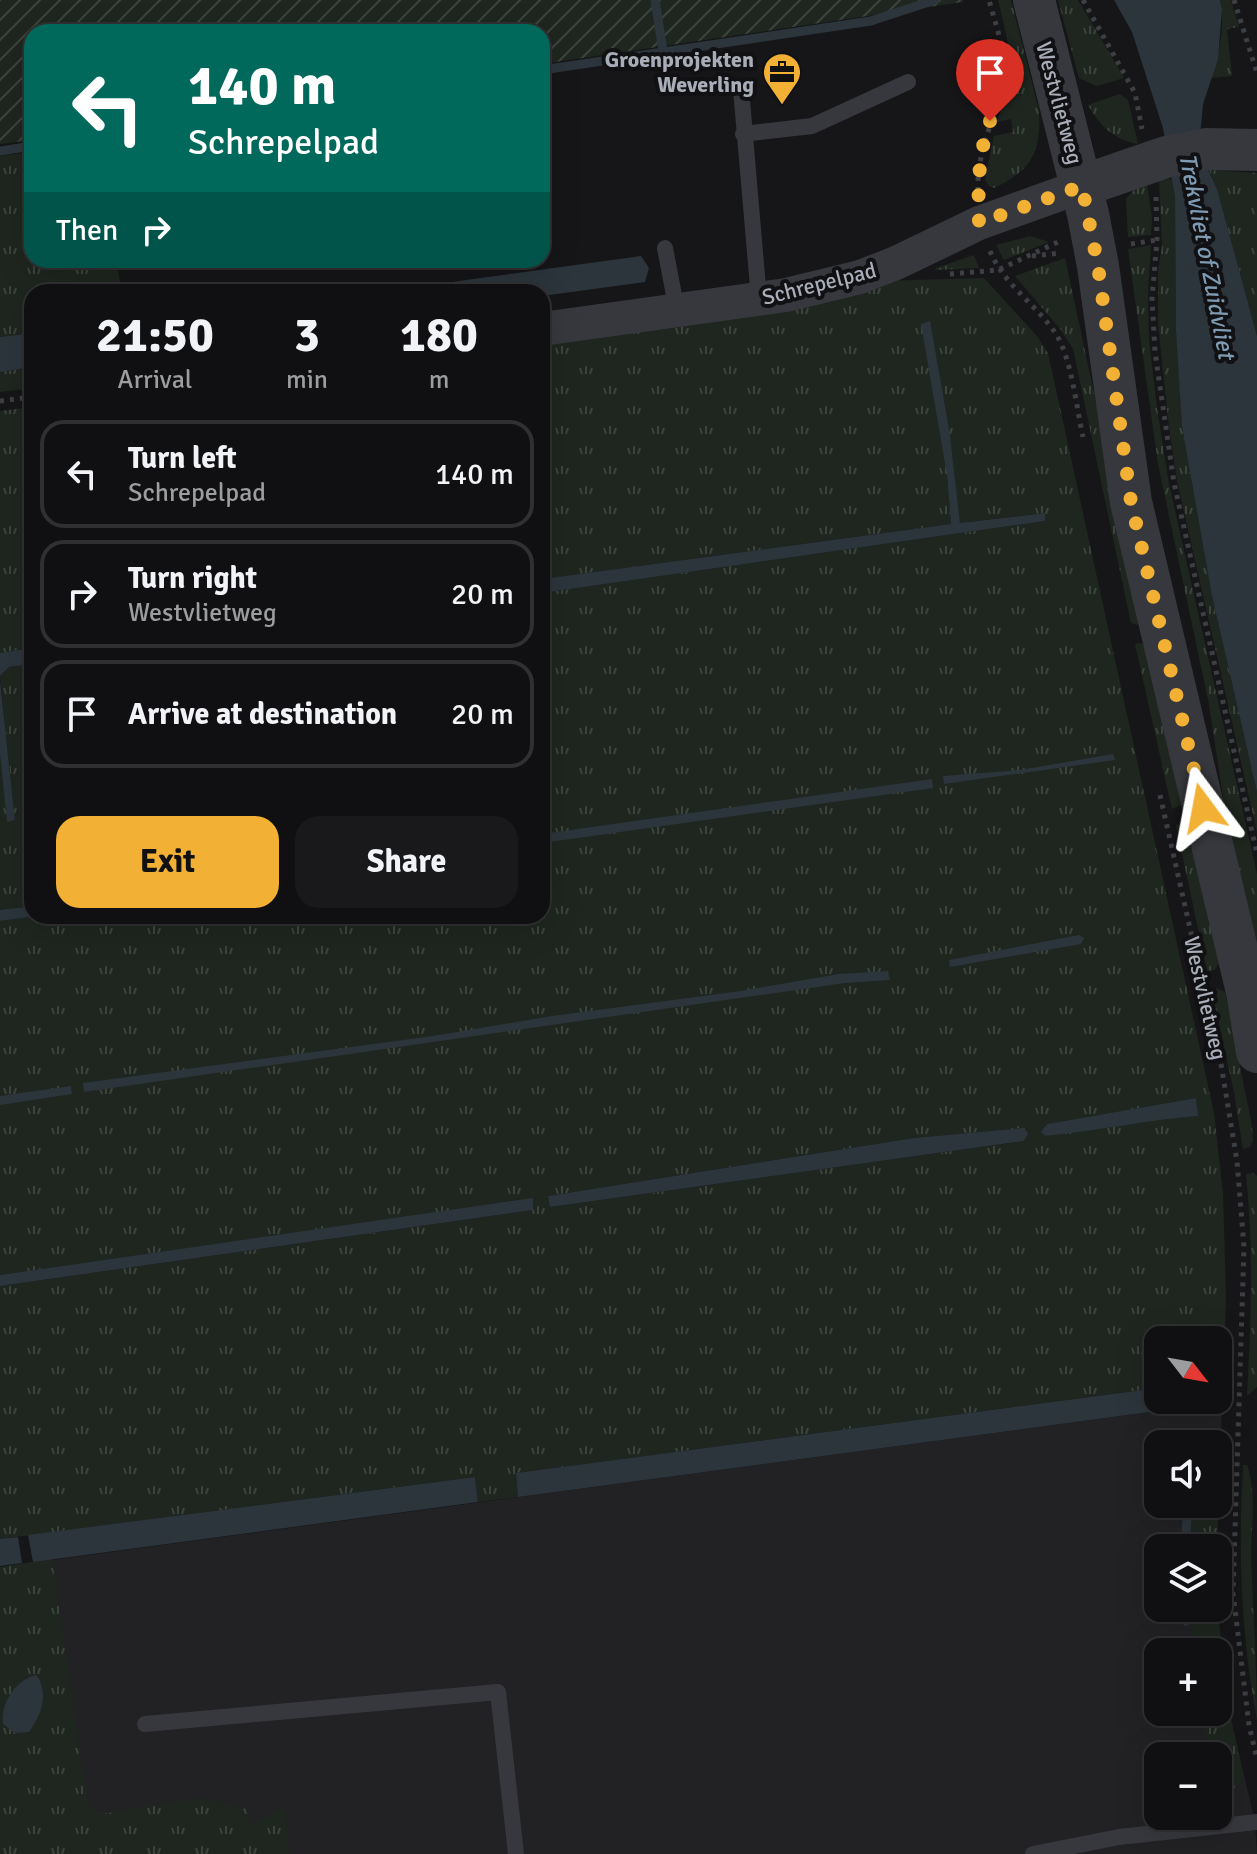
<!DOCTYPE html>
<html lang="en">
<head>
<meta charset="utf-8">
<style>
  body { margin:0; font-family:Signika,sans-serif; background:#19191b; color:#f1f3f6; height:100vh; display:flex; flex-direction:column; font-size:30px; white-space:nowrap }
  * { box-sizing:border-box; margin:0 }
  p { font-size:26px; color:#9c9d9f }
  .icon { flex:none; width:44px; height:44px; fill:none; stroke:currentColor; stroke-width:2; stroke-linecap:round; stroke-linejoin:round }
  .map { position:relative; flex:1; overflow:hidden }
  .side { position:absolute; left:24px; top:284px; width:526px; height:640px; display:flex; flex-direction:column; background:#101012; border-radius:24px; box-shadow:0 8px 32px #0002,0 0 0 2px #303032 }
  .side>* { flex:none }
  .guide { position:absolute; left:24px; top:24px; width:526px; height:244px; border-radius:24px; box-shadow:0 8px 32px #0002,0 0 0 2px #303032; background:#00695c; color:#fff; overflow:hidden }
  .needle { width:52px; rotate:121deg }
  .fabs { position:absolute; left:1144px; top:1326px; display:grid; gap:16px }
  .fabs a { display:grid; place-items:center; width:88px; height:88px; border-radius:16px; background:#101012; box-shadow:0 8px 32px #0002,0 0 0 2px #303032; font-size:40px }
  .pin { position:absolute; display:grid; place-items:center; width:68px; height:68px; color:#fff; margin:-82px -34px; border-radius:50% 50% 50% 0; rotate:-45deg; box-shadow:0 0 8px #0007 }
  .pin .icon { rotate:45deg }
  .me { position:absolute; width:88px; margin:-44px; rotate:347deg; stroke-linejoin:round; filter:drop-shadow(0 0 6px #0008) }
  .turn { display:flex; align-items:center; gap:28px; height:168px; padding:0 32px; font-size:36px }
  .turn .icon { width:104px; height:104px; stroke-width:2.5 }
  .turn b { display:block; font-size:56px; line-height:68px }
  .then { display:flex; align-items:center; height:76px; padding:0 32px; background:#0003; gap:16px; font-size:30px }
  .eta { display:flex; justify-content:space-evenly; align-items:center; height:136px; text-align:center }
  .eta b { font-size:48px; font-weight:700; line-height:56px }
  .button { display:flex; gap:16px; margin-top:auto; padding:16px 32px }
  .button a { flex:1; height:92px; border-radius:24px; background:#f2b134; color:#111; font-size:32px; font-weight:700; line-height:92px; text-align:center }
  .button a+a { background:#19191b; color:#f1f3f6 }
  ul { padding:0; list-style:none }
  li { display:flex; align-items:center; gap:24px; height:108px; margin:0 16px 12px; padding:0 16px; border:4px solid #303032; border-radius:24px }
  li div { flex:1 }
  li b { display:block; font-size:30px }
  li em { font-style:normal }
  .map>svg:first-child { display:block }
  .built { fill:#222225; fill-rule:evenodd }
  .grass { fill:url(#grass-tufts); fill-rule:evenodd }
  .garden { fill:url(#garden-furrows) }
  .water { fill:#2c353c }
  .lines { fill:none; stroke-linecap:round; stroke-linejoin:round }
  .stream { stroke:#2c353c; stroke-width:9 }
  .path { stroke:#3d3f44; stroke-width:5; stroke-dasharray:4 6; stroke-linecap:butt }
  .service { stroke:#37383d; stroke-width:16 }
  .minor { stroke:#37383d; stroke-width:34 }
  .tertiary { stroke:#37383d; stroke-width:42 }
  .route { stroke:#f2b134; stroke-width:14; stroke-dasharray:0 25.2 }
  .labels { text-anchor:middle; stroke-width:8; stroke-linejoin:round; paint-order:stroke }
  .poi-label { font-size:22px; font-weight:bold; fill:#a8adb8; stroke:#111113; text-anchor:end }
  .street-label { font-size:22px; fill:#a8adb8; stroke:#111113 }
  .water-label { font-size:24px; font-style:italic; fill:#7f9bb3; stroke:#111113 }
</style>
</head>
<body>
<div class="map">
<svg width="1257" height="1854" viewBox="0 0 1257 1854">
  <defs>
    <pattern id="grass-tufts" width="24" height="20" patternUnits="userSpaceOnUse" patternTransform="scale(2)"><rect width="24" height="20" fill="#1e261f"/><path d="M3 7l-1-3M5 7V3M7 7l1-3M15 17l-1-3M17 17v-4M19 17l1-3" fill="none" stroke="#3c433d"/></pattern>
    <pattern id="garden-furrows" width="10" height="10" patternUnits="userSpaceOnUse" patternTransform="scale(2)"><rect width="10" height="10" fill="#1e261f"/><path d="M-1 1l2-2M0 10L10 0M9 11l2-2" fill="none" stroke="#3c433d"/></pattern>
  </defs>
  <rect width="100%" height="100%" fill="#161618"/>
  <path class="built" d="M1194,1406l28,3 -5,139h-59v60h59l14,111 24,103 2,32h-1257v-287zM1158,1444h60v60h-60zM1158,1652h60v60h-60zM1158,1756h60v60h-60z"/>
  <g class="grass">
    <path d="M998,0h13l28,111c2,41 -7,59 -45,77l-5,-2 -4,-6 9,-44 19,-4 -2,-13 -14,3c19,-53 14,-69 1,-122z"/>
    <polygon points="1058,0 1078,0 1124,78 1097,86 1079,78"/>
    <path d="M1220,0h11l8,27 -12,2 5,47 -21,2c8,-23 15,-54 9,-78z"/>
    <path d="M1120,94l8,6 10,44c-25,-5 -38,-18 -50,-39z"/>
    <polygon points="32,152 32,260 117,260 121,292 32,292 32,333 0,337 0,156"/>
    <polygon points="1209,170 1257,173 1257,336 1217,189"/>
    <polygon points="1146,176 1152,218 1151,235 1128,237 1126,199"/>
    <polygon points="1172,179 1175,197 1176,331 1182,427 1212,596 1257,792 1257,832 1177,481 1168,419 1158,322 1158,271 1162,246 1159,180"/>
    <polygon points="1030,236 1049,242 1004,260 996,245"/>
    <polygon points="1151,245 1148,293 1149,340 1157,408 1169,484 1257,874 1257,986 1235,878 1209,704 1158,464 1128,249"/>
    <polygon points="974,255 979,268 935,270 936,268"/>
    <polygon points="1065,258 1142,617 1138,625 1131,623 1073,349 1061,330 1015,276"/>
    <path d="M984,278l52,57 12,18 166,760 9,81 3,104 -4,111 -28,-3 4,-6h20v-60h-60v48l-642,85 2,24 -40,5 -3,-25 -475,62v-253l533,-76 -2,-11 -531,76v-354l38,-5h504v-323l503,-72 -1,-8 -84,10 -10,-88 -3,40 4,49 -409,55v-238l338,-60zM1196,1098l1,18 -56,5 -96,15 -4,-4 7,-8zM1023,1128l1,13 -474,66 -2,-11 366,-58z"/>
    <polygon points="32,367 32,388 0,392 0,372"/>
    <polygon points="32,407 32,648 0,653 0,411"/>
    <polygon points="1141,643 1148,647 1181,805 1172,809 1135,644"/>
    <polygon points="32,664 32,906 0,910 0,755 7,821 15,820 0,676 9,667"/>
    <polygon points="1183,823 1189,827 1219,963 1214,970 1207,971 1176,825"/>
    <polygon points="1216,988 1225,992 1252,1126 1253,1141 1250,1147 1243,1149 1234,1092 1211,989"/>
    <path d="M1253,1173l4,3v211l-10,9c4,-74 7,-148 -1,-222z"/>
    <polygon points="1201,1437 1221,1442 1217,1548 1192,1548 1195,1504 1218,1504 1218,1444 1200,1444"/>
    <path d="M1243,1465h4c10,29 4,62 4,93 2,54 6,108 6,162 -16,-84 -19,-169 -14,-255z"/>
    <polygon points="52,1559 87,1804 102,1814 204,1798 246,1809 251,1824 283,1808 290,1854 0,1854 0,1567"/>
    <polygon points="1190,1608 1217,1608 1231,1719 1243,1777 1235,1788 1218,1792 1218,1756 1210,1756 1204,1712 1218,1712 1218,1652 1196,1652"/>
  </g>
  <polygon class="garden" points="0,0 963,0 963,2 542,64 542,32 32,32 32,140 0,144"/>
  <g class="water">
    <polygon points="1114,0 1220,0 1222,10 1218,59 1203,104 1200,136 1205,163 1217,189 1257,336 1257,792 1212,596 1182,427 1176,331 1175,197 1163,128 1132,32"/>
    <polygon points="641,256 649,268 645,282 542,296 542,292 379,292"/>
    <polygon points="930,321 950,435 960,523 1045,513 1045,521 542,593 542,579 951,524 947,475 921,324"/>
    <polygon points="32,333 32,367 0,372 0,337"/>
    <polygon points="32,648 32,664 9,667 0,676 0,653"/>
    <polygon points="0,680 15,820 7,822 0,755"/>
    <polygon points="1113,754 1115,760 944,784 943,776 1020,770"/>
    <polygon points="932,779 933,788 542,843 542,834"/>
    <polygon points="32,906 32,916 38,916 0,921 0,910"/>
    <polygon points="1079,935 1084,938 1081,944 950,967 949,960"/>
    <polygon points="888,971 890,980 845,983 84,1092 83,1083 433,1036 552,1016 741,991 839,974"/>
    <polygon points="71,1086 72,1094 0,1105 0,1096"/>
    <path d="M1196,1098l2,18c-51,4 -102,15 -153,20l-4,-4 6,-8z"/>
    <polygon points="1023,1128 1028,1133 1024,1141 550,1207 548,1196 914,1138"/>
    <polygon points="533,1198 533,1210 0,1286 0,1275"/>
    <polygon points="1158,1388 1158,1400 1198,1400 1194,1406 518,1497 516,1473"/>
    <polygon points="475,1477 478,1502 33,1562 28,1535"/>
    <polygon points="18,1537 22,1563 0,1566 0,1539"/>
    <path d="M36,1675c14,17 5,40 -7,57l-15,1 -11,-9c-3,-21 13,-44 33,-49z"/>
  </g>
  <g class="lines">
    <g class="stream">
      <polyline points="655,0 663,51"/>
      <polyline points="542,70 871,21 935,0"/>
      <polyline points="0,151 32,146"/>
      <polyline points="1185,1548 1188,1504"/>
      <polyline points="1185,1608 1186,1621"/>
    </g>
    <g class="path">
      <polyline points="1083,0 1135,93 1142,129"/>
      <polyline points="1234,0 1257,73"/>
      <path d="M978,191c-2,-46 23,-80 26,-123 1,-18 -10,-49 -15,-68"/>
      <polyline points="1156,197 1157,240 1152,299 1155,352 1174,483 1257,854"/>
      <polyline points="1131,244 1157,240"/>
      <path d="M990,251c14,34 46,53 66,83 16,26 20,72 27,103"/>
      <polyline points="1032,256 1061,253"/>
      <polyline points="950,274 998,270 1058,242"/>
      <polyline points="0,401 32,397"/>
      <polyline points="1160,795 1214,1035"/>
      <polyline points="1221,1064 1237,1161 1244,1247 1233,1593 1249,1725 1257,1759"/>
    </g>
    <g class="service">
      <polyline points="741,89 759,299"/>
      <polyline points="743,134 812,126 908,82"/>
      <polyline points="665,248 677,311"/>
      <polyline points="145,1724 498,1692 516,1854"/>
      <polyline points="1033,1854 1119,1837 1257,1822"/>
    </g>
    <polyline class="minor" points="542,329 786,295 860,277 896,263 979,223 1082,186"/>
    <g class="tertiary">
      <polyline points="1034,0 1088,214 1098,266 1131,502 1247,992 1257,1052"/>
      <polyline points="1082,186 1166,157 1206,149 1257,150"/>
    </g>
  </g>
  <g class="lines">
    <path class="route" d="M990,121c-12,34 -12,66 -11,102l103,-37 16,80 33,236 72,306"/>
  </g>
  <defs>
    <g id="office-pin" transform="scale(2)"><path d="M0 17L-7.5 6A9.5 9.5 0 1 1 7.5 6Z" fill="#f2b134" stroke="#111113"/><path d="M-6-3h4V-5.5h4V-3h4V5H-6ZM-1-4.5V-3h2v-1.5ZM-6 0V1H6V0Z" fill="#111"/></g>
  </defs>
  <g fill-rule="evenodd">
    <use href="#office-pin" x="782" y="72"/>
  </g>
  <g class="labels">
    <g class="poi-label">
      <text x="754" y="67">Groenprojekten<tspan x="754" dy="25">Weverling</tspan></text>
    </g>
    <g class="street-label">
      <text transform="translate(1060 103) rotate(75)" y="8">Westvlietweg</text>
      <text transform="translate(819 283) rotate(-14)" y="8">Schrepelpad</text>
      <text transform="translate(1206 998) rotate(77)" y="8">Westvlietweg</text>
    </g>
    <g class="water-label">
      <text transform="translate(1207 256) rotate(79)" y="8">Trekvliet of Zuidvliet</text>
    </g>
  </g>
</svg>
<div class="fabs">
<a><svg class="needle" viewBox="-14 -14 28 28"><path d="M0-13l5 13h-10z" fill="#e53935"/><path d="M0 13l5-13h-10z" fill="#9c9d9f"/></svg></a>
<a><svg class="icon" aria-label="sound" viewBox="0 0 24 24"><path d="M4 9h4l5-4v14l-5-4H4zM17 9q2 3 0 6"/></svg></a>
<a><svg class="icon" aria-label="layers" viewBox="0 0 24 24"><path d="M12 4l9 5-9 5-9-5zM3 14l9 5 9-5"/></svg></a>
<a>+</a>
<a>−</a>
</div>
<div class="pin" style="left:990px;top:121px;background:#d93025"><svg class="icon" aria-label="arrive" viewBox="0 0 24 24"><path d="M6 21V4h12l-3 4 3 4H6"/></svg></div>
<svg class="me" style="left:1203px;top:808px" viewBox="-20 -20 40 40"><path d="M0-17L14 15 0 8-14 15z" fill="#f2b134" stroke="#fff" stroke-width="4"/></svg>
<div class="guide">
<div class="turn"><svg class="icon" aria-label="left" viewBox="0 0 24 24"><path d="M17 20v-9H6M10 6l-5 5 5 5"/></svg><div><b>140 m</b>Schrepelpad</div></div>
<div class="then">Then<svg class="icon" aria-label="right" viewBox="0 0 24 24"><path d="M7 20v-9h11M14 6l5 5-5 5"/></svg></div>
</div>
<section class="side">
<div class="eta">
<div><b>21:50</b><p>Arrival</p></div>
<div><b>3</b><p>min</p></div>
<div><b>180</b><p>m</p></div>
</div>
<ul>
<li><svg class="icon" aria-label="left" viewBox="0 0 24 24"><path d="M17 20v-9H6M10 6l-5 5 5 5"/></svg><div><b>Turn left</b><p>Schrepelpad</p></div><em>140 m</em></li>
<li><svg class="icon" aria-label="right" viewBox="0 0 24 24"><path d="M7 20v-9h11M14 6l5 5-5 5"/></svg><div><b>Turn right</b><p>Westvlietweg</p></div><em>20 m</em></li>
<li><svg class="icon" aria-label="arrive" viewBox="0 0 24 24"><path d="M6 21V4h12l-3 4 3 4H6"/></svg><div><b>Arrive at destination</b></div><em>20 m</em></li>
</ul>
<div class="button"><a>Exit</a><a>Share</a></div>
</section>
</div>
</body>
</html>
